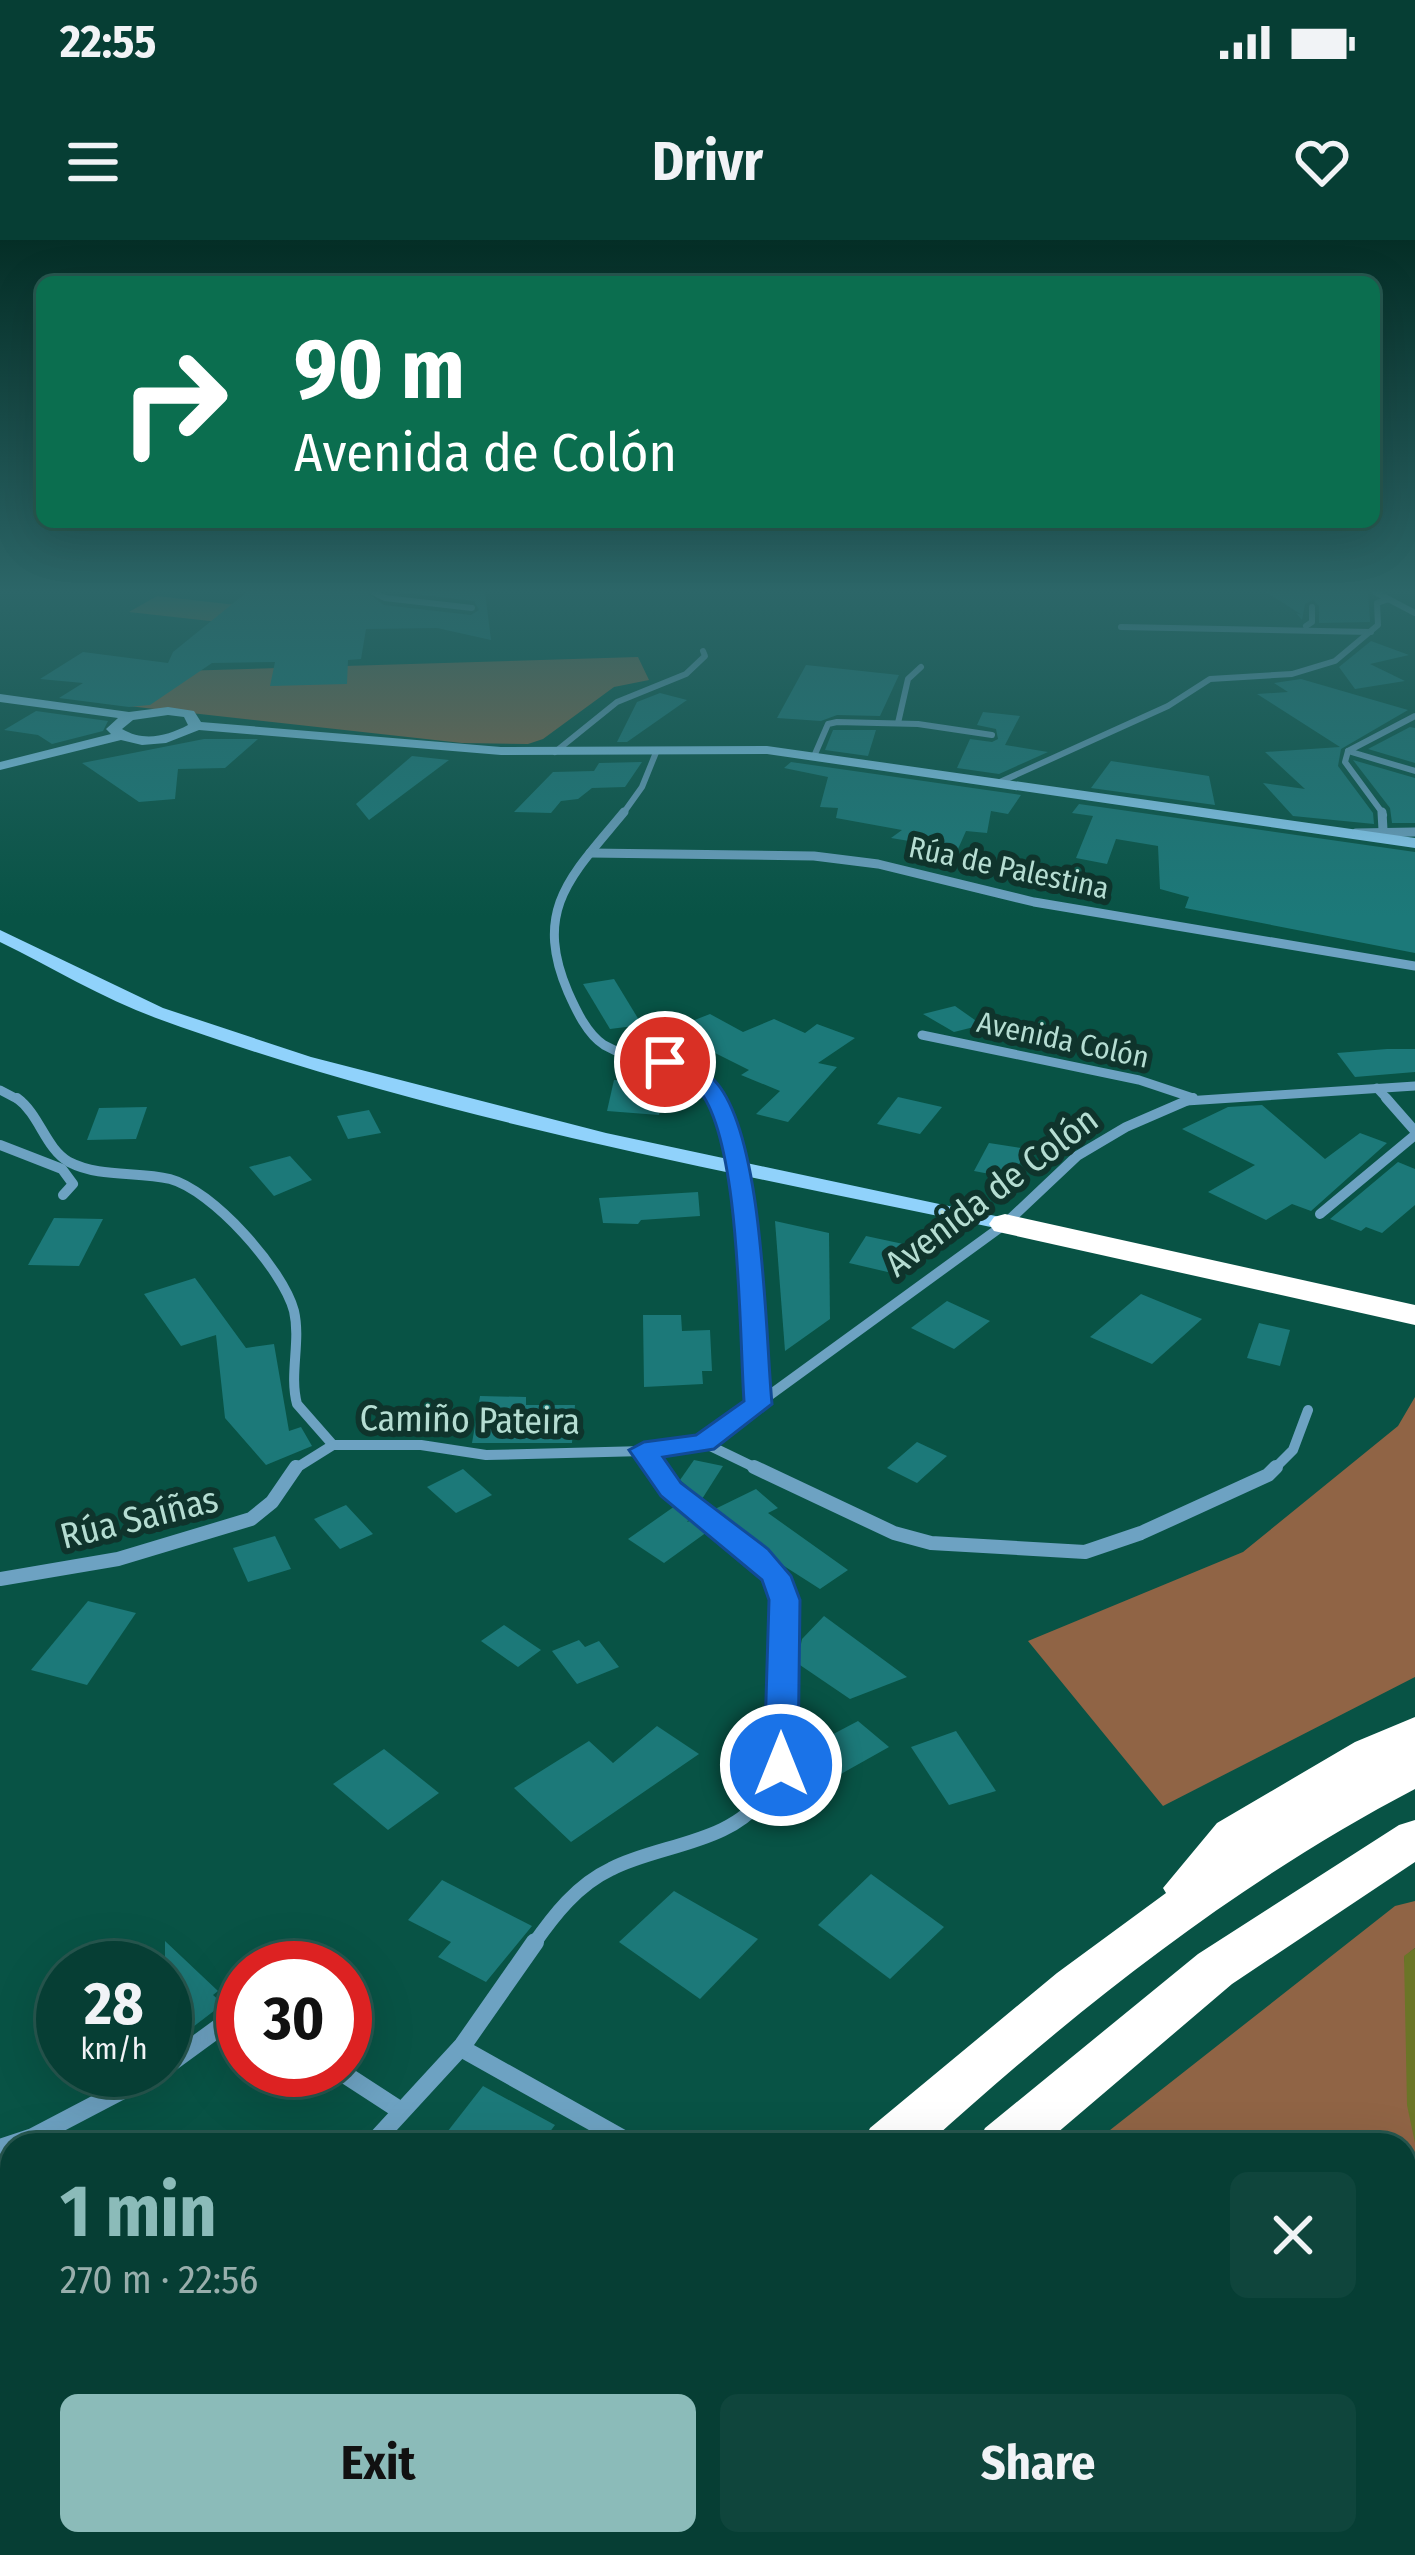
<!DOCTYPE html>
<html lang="en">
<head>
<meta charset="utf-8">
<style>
  body { margin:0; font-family:"Fira Sans Condensed",sans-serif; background:#0f453c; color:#f1f3f6; height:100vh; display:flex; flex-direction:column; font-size:45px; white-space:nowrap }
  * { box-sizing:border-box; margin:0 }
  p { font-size:39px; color:#98aeac }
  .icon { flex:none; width:66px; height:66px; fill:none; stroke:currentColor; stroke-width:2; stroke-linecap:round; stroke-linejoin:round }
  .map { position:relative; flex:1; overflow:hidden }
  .sheet { position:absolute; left:0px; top:1893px; width:1416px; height:423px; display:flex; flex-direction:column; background:#063e34; border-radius:36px 36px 0 0; box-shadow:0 12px 48px #0002,0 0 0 3px #27574f }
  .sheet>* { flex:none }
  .top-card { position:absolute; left:36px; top:36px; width:1344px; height:252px; border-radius:18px; box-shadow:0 12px 48px #0002,0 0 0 3px #27574f; background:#0b6e4f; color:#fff; overflow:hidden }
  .speed { position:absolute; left:36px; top:1701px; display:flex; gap:24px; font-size:60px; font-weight:700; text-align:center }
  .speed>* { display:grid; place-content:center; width:156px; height:156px; border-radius:50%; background:#063e34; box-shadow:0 12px 48px #0002,0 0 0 3px #27574f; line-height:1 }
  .speed small { font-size:30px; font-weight:400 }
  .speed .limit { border:18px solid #d22; background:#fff; color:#111 }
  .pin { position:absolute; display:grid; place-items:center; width:102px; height:102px; color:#fff; margin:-51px; border:6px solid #fff; border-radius:50%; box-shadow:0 3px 12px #0007 }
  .me { position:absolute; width:132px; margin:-66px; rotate:0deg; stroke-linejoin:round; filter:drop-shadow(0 0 9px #0008) }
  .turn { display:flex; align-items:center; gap:42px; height:252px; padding:0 60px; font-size:54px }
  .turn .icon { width:156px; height:156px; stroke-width:2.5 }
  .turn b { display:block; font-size:84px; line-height:102px }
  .round { display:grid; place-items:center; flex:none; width:126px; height:126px; border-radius:18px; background:#0f453c }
  .summary { display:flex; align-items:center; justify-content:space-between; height:204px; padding:0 60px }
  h1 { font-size:72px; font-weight:700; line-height:90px; color:#8bbbb9 }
  .cta { display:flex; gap:24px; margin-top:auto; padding:24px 60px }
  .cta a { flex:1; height:138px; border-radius:18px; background:#8bbbb9; color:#111; font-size:48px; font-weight:700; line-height:138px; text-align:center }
  .cta a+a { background:#0f453c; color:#f1f3f6 }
  .status { display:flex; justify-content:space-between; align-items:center; height:84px; padding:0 60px; background:#063e34; direction:ltr }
  .status svg { height:33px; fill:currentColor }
  header { display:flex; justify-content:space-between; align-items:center; height:156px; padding:0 60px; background:#063e34; font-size:54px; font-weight:700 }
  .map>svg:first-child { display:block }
  .green { fill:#906445 }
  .water { fill:#6b7527 }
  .building { fill:#1c7979 }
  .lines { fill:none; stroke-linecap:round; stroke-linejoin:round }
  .minor-far4 { stroke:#6da2c2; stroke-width:6 }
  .minor-far3 { stroke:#6da2c2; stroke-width:9 }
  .minor-far2 { stroke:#6da2c2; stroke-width:10 }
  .minor-far1 { stroke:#6da2c2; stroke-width:14 }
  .minor { stroke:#6da2c2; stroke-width:18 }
  .secondary { fill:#90d2fb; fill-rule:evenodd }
  .motorway { fill:#fff; fill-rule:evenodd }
  .route { fill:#1a73e8; stroke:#114b97; stroke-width:3 }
  .labels { text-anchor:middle; stroke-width:12; stroke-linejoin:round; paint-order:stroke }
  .far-street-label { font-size:30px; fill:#b5ddd2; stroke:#0f342c }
  .street-label { font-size:36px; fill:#b5ddd2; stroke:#0f342c }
</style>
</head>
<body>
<div class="status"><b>22:55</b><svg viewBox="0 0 49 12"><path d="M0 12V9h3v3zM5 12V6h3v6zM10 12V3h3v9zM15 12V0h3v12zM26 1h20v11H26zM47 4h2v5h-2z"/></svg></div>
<header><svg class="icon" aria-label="menu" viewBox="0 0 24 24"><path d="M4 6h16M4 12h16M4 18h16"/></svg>Drivr<svg class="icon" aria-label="heart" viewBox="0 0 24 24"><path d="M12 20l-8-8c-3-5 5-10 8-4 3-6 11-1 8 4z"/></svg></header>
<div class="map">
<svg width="1415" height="2315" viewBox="0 0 1415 2315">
  <rect width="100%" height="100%" fill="#085345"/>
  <g class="green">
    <polygon points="157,356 245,366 219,382 129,372"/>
    <polygon points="638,417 649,440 614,447 543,499 528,504 462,503 110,464 146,432"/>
    <polygon points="1415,1157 1415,1437 1163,1566 1028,1401 1243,1312 1398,1186"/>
    <polygon points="1415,1661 1415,1708 1404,1717 1415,1791 1415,2108 1404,2100 1404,1905 1091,1905 1395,1666"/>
    <polygon points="9,2216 12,2304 112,2304 125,2315 0,2315 0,2217"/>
  </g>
  <polygon class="water" points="1415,1708 1415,1903 1407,1865 1404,1716"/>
  <g class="building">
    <polygon points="247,352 366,352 384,365 471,375 479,370 474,361 397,352 485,352 491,400 437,388 366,389 361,419 348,420 347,444 270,446 275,422 212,423 150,465 129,467 59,458 83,443 40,439 83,412 168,423 173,412"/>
    <polygon points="1266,352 1368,352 1370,382 1319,383 1319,366 1313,360 1305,364 1302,380 1296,373 1302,375"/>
    <polygon points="1371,401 1409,415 1370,424 1405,441 1355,449 1339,427"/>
    <polygon points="806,425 899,435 880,476 837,475 821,481 777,478"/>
    <polygon points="1301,439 1408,470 1341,509 1338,526 1373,573 1374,584 1293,576 1263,543 1305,549 1265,512 1340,507 1257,454 1288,452 1274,443"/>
    <polygon points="660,453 687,460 627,502 617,502 637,462"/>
    <polygon points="36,471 108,481 103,491 52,504 38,495 4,490"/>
    <polygon points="983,472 1020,476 1005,505 1048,512 999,534 957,528 970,499 992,502 998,499 996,489 977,485"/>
    <polygon points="1410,487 1415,488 1415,523 1368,509"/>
    <polygon points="833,490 876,490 868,516 825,510"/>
    <polygon points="204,499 258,499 225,528 178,529 175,559 139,562 82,523"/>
    <polygon points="412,516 449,520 369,580 356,564"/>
    <polygon points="1353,520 1415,538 1415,583 1392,583 1390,568"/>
    <polygon points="1111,521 1209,536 1215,565 1091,548"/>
    <polygon points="642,522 625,547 592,548 578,559 561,561 551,573 514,572 553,532 594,531 599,523"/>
    <polygon points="791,522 1021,555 1008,574 991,571 987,593 966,591 958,609 891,598 902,590 836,578 838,568 820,567 828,537 784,528"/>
    <polygon points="1079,564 1415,612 1415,713 1185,668 1189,657 1160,649 1158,606 1116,599 1107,624 1076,618 1093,576 1072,573"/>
    <polygon points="614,739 642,785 610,789 583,744"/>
    <polygon points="955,766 982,785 954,792 923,774"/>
    <polygon points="710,774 743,792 774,779 805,793 817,784 855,798 818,823 837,827 788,882 756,874 780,851 741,835 749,830 669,790"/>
    <polygon points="1387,809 1415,809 1415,832 1355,837 1337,813"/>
    <polygon points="614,840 665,842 659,875 607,871"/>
    <polygon points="898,857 942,867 920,894 877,884"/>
    <polygon points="1262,865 1325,919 1360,893 1387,903 1311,971 1292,964 1266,980 1208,952 1255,925 1182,889 1228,867"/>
    <polygon points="147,867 136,899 87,900 99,868"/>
    <polygon points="369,870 381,893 348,899 337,876"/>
    <polygon points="989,903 1028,909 1011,938 974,931"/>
    <polygon points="290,916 312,940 274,956 249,927"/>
    <polygon points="1398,922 1415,929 1415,965 1382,993 1366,987 1361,991 1330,979"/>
    <polygon points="698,952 700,976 641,980 638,984 603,983 599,958"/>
    <polygon points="54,978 103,979 79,1026 28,1025"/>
    <polygon points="775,981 829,993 830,1079 785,1111"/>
    <polygon points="866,996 908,1005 892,1033 849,1023"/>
    <polygon points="195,1038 246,1108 274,1104 289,1191 301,1187 312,1206 266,1225 225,1178 216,1095 181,1106 144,1054"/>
    <polygon points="1141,1054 1202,1079 1152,1124 1090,1097"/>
    <polygon points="947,1061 990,1081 954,1109 911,1088"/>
    <polygon points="643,1075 681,1075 682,1091 710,1090 712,1131 702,1131 703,1144 644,1147"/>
    <polygon points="1259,1083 1290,1090 1280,1126 1247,1118"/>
    <polygon points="480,1156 526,1157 526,1165 575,1165 572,1203 472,1203"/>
    <polygon points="917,1202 947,1216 917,1243 887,1228"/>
    <polygon points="694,1220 723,1226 702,1259 680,1240"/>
    <polygon points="463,1229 492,1255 456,1273 427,1247"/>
    <polygon points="756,1249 778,1268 768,1273 848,1330 820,1349 773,1319 715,1269"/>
    <polygon points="346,1265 373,1294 340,1309 314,1279"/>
    <polygon points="675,1266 690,1278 687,1282 692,1280 707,1292 664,1323 628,1299"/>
    <polygon points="275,1296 291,1329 248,1342 233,1308"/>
    <polygon points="88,1361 136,1373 87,1445 31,1430"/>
    <polygon points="824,1376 907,1437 850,1459 797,1423 802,1399"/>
    <polygon points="504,1385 541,1410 518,1427 481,1401"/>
    <polygon points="579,1400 585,1407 599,1401 619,1427 577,1444 552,1411"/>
    <polygon points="858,1481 889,1507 832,1539 803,1510"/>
    <polygon points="657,1486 699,1514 571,1602 514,1548 589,1501 613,1523"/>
    <polygon points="956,1491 996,1551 949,1565 911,1507"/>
    <polygon points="384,1509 439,1553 388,1590 333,1544"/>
    <polygon points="871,1634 944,1687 890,1739 818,1685"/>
    <polygon points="442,1640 532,1686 486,1742 438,1717 451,1702 408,1680"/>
    <polygon points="674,1651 758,1699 700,1759 619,1702"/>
    <polygon points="165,1701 218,1751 213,1755 223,1764 189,1790 183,1784 165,1798"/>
    <polygon points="483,1846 555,1885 540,1905 437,1905"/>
  </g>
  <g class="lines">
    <g class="minor-far4">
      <polyline points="373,352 385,358 472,368"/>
      <polyline points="1375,352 1415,373"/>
      <polyline points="1306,386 1312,382 1312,367"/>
      <polyline points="1121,387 1371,392"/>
      <polyline points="1415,476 1348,511 1415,531"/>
      <polyline points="898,483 908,439 921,427"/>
      <polyline points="1348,511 1345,522 1384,575"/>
      <polyline points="555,512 617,462 686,434 705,416 703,411"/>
      <polyline points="815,514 828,484 837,482 918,484 992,495"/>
      <polyline points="1000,542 1168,466 1210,439 1292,434 1335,421 1378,385 1377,363 1389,359"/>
      <polyline points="622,575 642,547 657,510"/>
    </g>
    <g class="minor-far3">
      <path d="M624,572c-51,62 -92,96 -56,180 8,18 19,42 36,53 43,25 81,8 113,56"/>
      <polyline points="1382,572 1383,590"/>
      <polyline points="1356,593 1415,592"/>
      <polyline points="590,613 814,616 878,624 1034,662 1415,726"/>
      <polyline points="922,795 1139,840 1193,858"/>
      <polyline points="1377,848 1389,861"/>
      <polyline points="0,850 21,861"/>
      <polyline points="1186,861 1415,846"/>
    </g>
    <g class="minor-far2">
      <path d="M17,858c23,17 28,50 52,64 31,16 68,9 101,17 42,11 113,90 124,132 7,31 -5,63 3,93l36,41h88l65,10 158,-4 60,-8 301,-219 72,-68 49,-29 67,-29"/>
      <path d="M715,858c41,64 38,228 43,306"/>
      <polyline points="1386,858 1415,891"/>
      <polyline points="0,905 62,929 73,944 63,955"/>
      <polyline points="1320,974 1415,895"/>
      <polyline points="704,1203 760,1230"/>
      <polyline points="644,1211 656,1230"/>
      <polyline points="293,1230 333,1205"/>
      <polyline points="1273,1230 1293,1210 1308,1170"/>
    </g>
    <g class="minor-far1">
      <polyline points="754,1227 894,1293 931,1303 1085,1312 1141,1293 1268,1235 1276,1227"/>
      <polyline points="0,1339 118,1319 251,1279 272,1262 296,1227"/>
      <path d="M533,1705c21,-30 44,-60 78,-76 48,-25 122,-25 154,-75 21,-31 18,-80 19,-117 1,-31 8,-71 -10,-98 -31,-47 -88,-66 -120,-112"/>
    </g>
    <g class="minor">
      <polyline points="461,1808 634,1905"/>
      <polyline points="165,1827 243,1770"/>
      <polyline points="338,1830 398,1869"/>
      <polyline points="371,1905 463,1805 535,1702"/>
      <polyline points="0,1908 33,1897 161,1830"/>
      <polyline points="291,2304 296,2315"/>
      <polyline points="874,2304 876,2315"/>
      <polyline points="1222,2304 1235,2315"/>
      <polyline points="832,2315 842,2304"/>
    </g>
    <g class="secondary">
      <path d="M0,454l129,18 39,-5 26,4 7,11 300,25 266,-1 648,92v10l-648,-94 -266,1 -302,-25 -33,13 -24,2 -21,-5 -121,30v-8l111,-28 -5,-5 12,-11 -118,-16zM168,475l16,2 4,8c-21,11 -44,17 -66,4l11,-9z"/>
      <path d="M0,690l163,78 148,49 295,76 399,85 11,6 -11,6c-284,-60 -575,-112 -849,-212 -54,-20 -105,-51 -156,-76z"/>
    </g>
    <g class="motorway">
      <polygon points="1005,974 1415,1065 1415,1085 994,991 989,984 994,977"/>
      <path d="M1415,1477v72c-181,95 -338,220 -488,356h-65l8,-17 187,-155 109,-80 -3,-5 54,-65 138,-81z"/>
      <polygon points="1415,1580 1415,1622 1232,1744 1043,1905 977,1905 985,1888 1198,1714 1399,1585"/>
      <polygon points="478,2304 545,2304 541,2315 474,2315"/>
      <polygon points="601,2304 668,2304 664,2315 597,2315"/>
    </g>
  </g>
  <linearGradient id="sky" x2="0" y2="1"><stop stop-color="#042e26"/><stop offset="0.52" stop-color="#2c6668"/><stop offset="1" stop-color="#2c6668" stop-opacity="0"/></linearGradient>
  <rect width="1415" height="676" fill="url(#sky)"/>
  <path class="route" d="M665,815c14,4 39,14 49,25 50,51 51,250 58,324l-58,45 -51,8 18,26 87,66 23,27 9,24 -2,165 -5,9 -12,4 -12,-4 -5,-9 5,-165 -7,-20 -101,-84 -32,-46 15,-8 52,-7 48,-34c-5,-69 -3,-263 -46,-312 -9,-10 -29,-16 -41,-23l-3,-4z"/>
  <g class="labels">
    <g class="far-street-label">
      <text transform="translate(1009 628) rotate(12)" y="10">Rúa de Palestina</text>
      <text transform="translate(1063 800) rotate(12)" y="10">Avenida Colón</text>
    </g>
    <g class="street-label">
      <text transform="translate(991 951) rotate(-37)" y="13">Avenida de Colón</text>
      <text transform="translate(470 1179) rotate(1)" y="13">Camiño Pateira</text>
      <text transform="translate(139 1277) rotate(-14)" y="13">Rúa Saíñas</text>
    </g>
  </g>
</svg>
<div class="speed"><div>28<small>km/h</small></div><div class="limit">30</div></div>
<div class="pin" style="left:665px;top:822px;background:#d93025"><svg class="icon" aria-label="arrive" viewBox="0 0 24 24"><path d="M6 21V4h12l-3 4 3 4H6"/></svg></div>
<svg class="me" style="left:781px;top:1525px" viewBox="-20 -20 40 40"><circle r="17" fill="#1a73e8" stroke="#fff" stroke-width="3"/><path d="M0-11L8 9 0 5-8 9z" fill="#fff"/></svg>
<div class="top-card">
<div class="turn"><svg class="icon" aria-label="right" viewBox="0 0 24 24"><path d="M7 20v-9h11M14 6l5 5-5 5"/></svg><div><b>90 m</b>Avenida de Colón</div></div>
</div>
<section class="sheet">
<div class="summary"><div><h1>1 min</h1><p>270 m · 22:56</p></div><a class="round"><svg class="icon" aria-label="close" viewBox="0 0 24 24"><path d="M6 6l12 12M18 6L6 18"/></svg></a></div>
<div class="cta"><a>Exit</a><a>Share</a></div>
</section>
</div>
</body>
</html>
